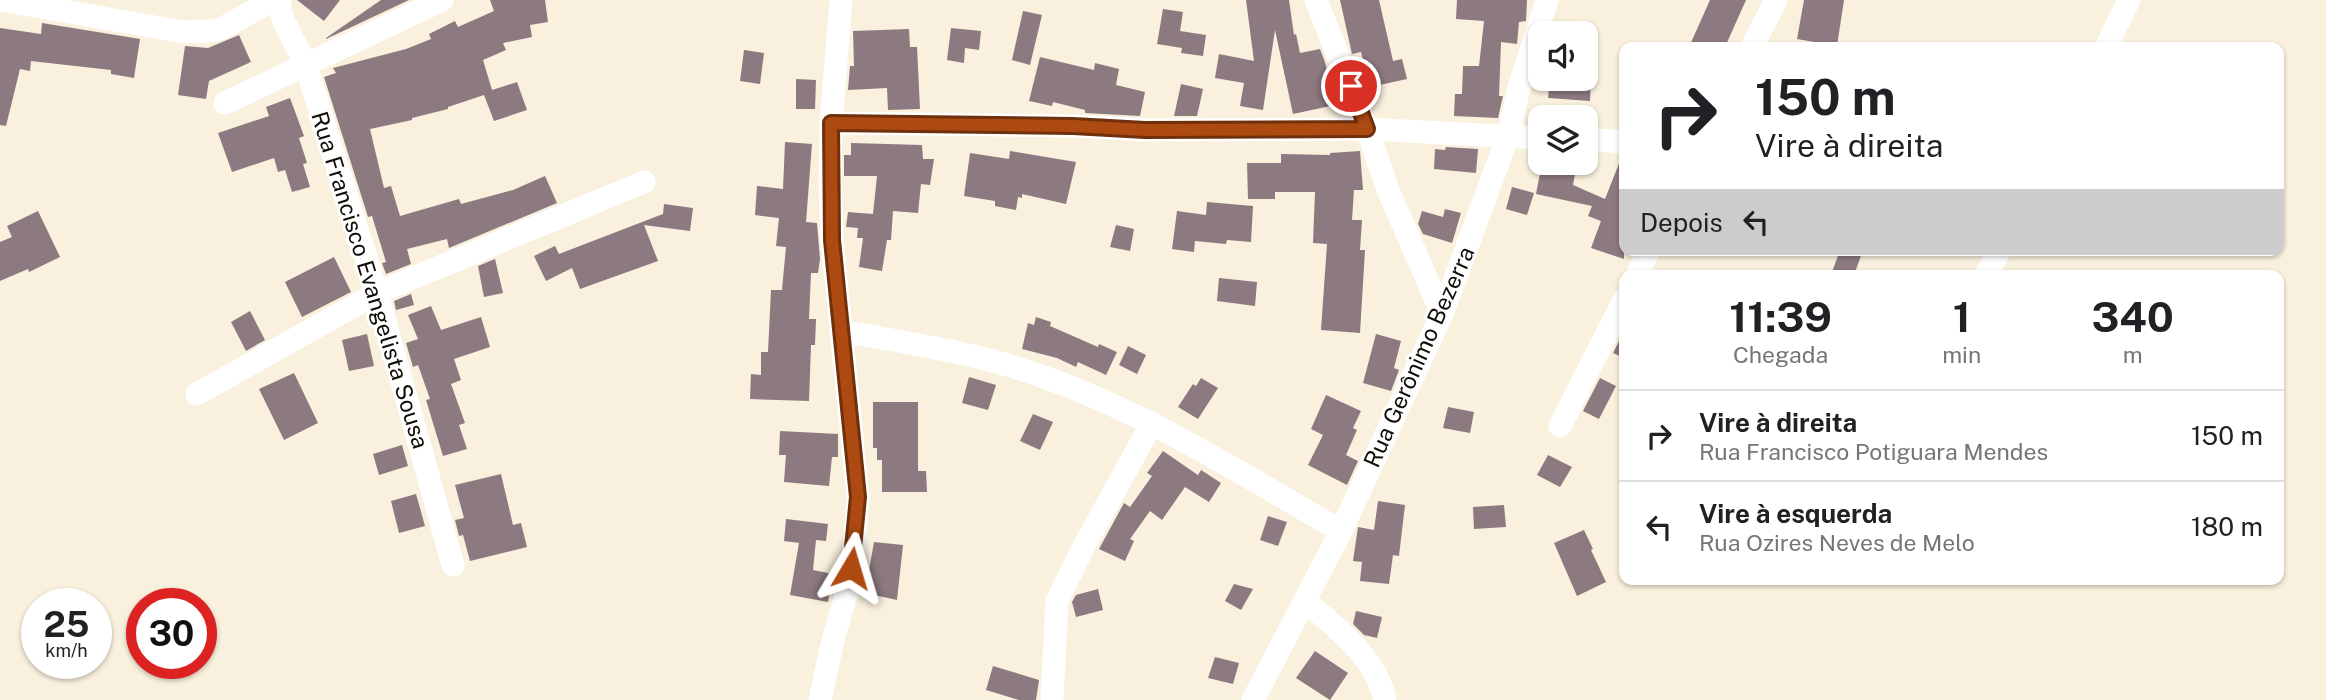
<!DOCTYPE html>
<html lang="pt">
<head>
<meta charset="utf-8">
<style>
  body { margin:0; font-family:"Public Sans",sans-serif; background:#f2f2f2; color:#202124; height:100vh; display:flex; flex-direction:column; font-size:26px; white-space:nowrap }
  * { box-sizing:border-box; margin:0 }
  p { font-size:23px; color:#757577 }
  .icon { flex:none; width:38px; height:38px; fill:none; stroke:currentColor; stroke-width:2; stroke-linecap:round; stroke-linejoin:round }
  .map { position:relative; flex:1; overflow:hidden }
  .sheet { position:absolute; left:1619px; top:270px; width:665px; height:315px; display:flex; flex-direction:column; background:#fff; border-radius:14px; box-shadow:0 2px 5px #0004 }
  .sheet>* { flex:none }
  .banner { position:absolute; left:1619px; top:42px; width:665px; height:214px; border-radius:14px; box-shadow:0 2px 5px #0004; background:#fff; color:#202124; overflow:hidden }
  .controls { position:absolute; left:1528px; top:21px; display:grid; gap:14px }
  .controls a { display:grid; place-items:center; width:70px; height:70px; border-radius:14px; background:#fff; box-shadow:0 2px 5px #0004; font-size:35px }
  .speed { position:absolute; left:21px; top:588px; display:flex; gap:14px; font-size:35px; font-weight:700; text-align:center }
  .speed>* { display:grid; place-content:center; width:91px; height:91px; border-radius:50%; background:#fff; box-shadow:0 2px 5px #0004; line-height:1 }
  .speed small { font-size:18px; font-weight:400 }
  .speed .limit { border:10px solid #d22; background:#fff; color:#111 }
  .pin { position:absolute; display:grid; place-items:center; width:60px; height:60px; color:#fff; margin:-30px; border:4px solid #fff; border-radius:50%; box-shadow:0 2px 7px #0007 }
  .me { position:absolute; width:77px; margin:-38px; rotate:7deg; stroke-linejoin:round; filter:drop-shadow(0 0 5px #0008) }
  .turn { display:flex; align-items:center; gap:24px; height:147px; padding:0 21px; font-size:32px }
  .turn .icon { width:91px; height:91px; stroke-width:2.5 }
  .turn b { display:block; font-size:49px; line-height:60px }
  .then { display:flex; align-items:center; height:66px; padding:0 21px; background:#0003; gap:14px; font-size:26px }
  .eta { display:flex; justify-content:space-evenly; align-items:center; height:119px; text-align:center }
  .eta b { font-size:42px; font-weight:700; line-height:49px }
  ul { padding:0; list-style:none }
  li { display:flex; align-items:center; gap:21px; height:91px; padding:0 21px; border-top:2px solid #e0e0e0 }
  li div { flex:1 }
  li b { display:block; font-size:26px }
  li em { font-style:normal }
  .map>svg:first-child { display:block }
  .building { fill:#8d7980 }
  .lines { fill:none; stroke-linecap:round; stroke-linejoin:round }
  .minor { stroke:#fff; stroke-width:23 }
  .route-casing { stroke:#70300b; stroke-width:18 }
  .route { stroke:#ad4a11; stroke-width:12 }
  .labels { text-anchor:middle; stroke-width:6; stroke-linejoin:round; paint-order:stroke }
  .street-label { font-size:23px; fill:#100d07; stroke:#fefefe }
</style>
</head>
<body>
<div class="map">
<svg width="2326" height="700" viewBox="0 0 2326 700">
  <rect width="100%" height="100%" fill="#f9f0dd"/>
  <g class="building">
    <polygon points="297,0 340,0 324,21"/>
    <polygon points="381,0 409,0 326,39 326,38"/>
    <polygon points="490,0 545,0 548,22 530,25 532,37 503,43 506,50 483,60 492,90 517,82 527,110 494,121 484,95 448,107 448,109 412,118 412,120 370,129 384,188 391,186 400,216 459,199 461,204 513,190 545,176 557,203 449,248 447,239 407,249 411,264 386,274 382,263 386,262 372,216 368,217 324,77 336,73 333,68 406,49 431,39 429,34 455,21 458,27 494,11"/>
    <polygon points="1246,0 1289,0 1294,35 1296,34 1300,53 1320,49 1325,62 1335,105 1293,114 1275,30 1263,110 1240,106 1244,83 1215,78 1219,54 1254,61"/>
    <polygon points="1340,0 1379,0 1393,61 1402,59 1407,79 1375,86 1370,63 1364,64 1361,52 1352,54"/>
    <polygon points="1457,0 1527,0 1526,21 1519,22 1517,44 1501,42 1499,96 1503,96 1498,118 1454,116 1455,94 1462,94 1463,66 1479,66 1484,21 1456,19"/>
    <polygon points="1710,0 1746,0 1725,47 1689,47"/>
    <polygon points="1804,0 1844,0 1837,46 1797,39"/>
    <polygon points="1163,9 1183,12 1180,31 1206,35 1203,56 1181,53 1182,48 1157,44"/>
    <polygon points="1023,11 1042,15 1030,65 1012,60"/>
    <polygon points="42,23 140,39 134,78 111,74 111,70 31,61 30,71 20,69 6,126 0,125 0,28 41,34"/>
    <polygon points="951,28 981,31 979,50 965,48 964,63 947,60"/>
    <polygon points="909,29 910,47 917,47 920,109 888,110 887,88 848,90 850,66 854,66 853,31"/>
    <polygon points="239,35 251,62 209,81 206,99 178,95 185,46 208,48"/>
    <polygon points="744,50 764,53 760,84 740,81"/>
    <polygon points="1040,57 1094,70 1095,63 1119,69 1116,85 1145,92 1140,116 1085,113 1085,110 1053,102 1052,106 1029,101"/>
    <polygon points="796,79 816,80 815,109 796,109"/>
    <polygon points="1550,79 1591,79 1590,101 1548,98"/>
    <polygon points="1181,84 1203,89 1197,116 1174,116"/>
    <polygon points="290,98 304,136 299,138 307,163 303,164 310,187 292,192 285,170 278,172 274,158 232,172 218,133 269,116 266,107"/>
    <polygon points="785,142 812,144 806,222 817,223 820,259 818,273 811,273 809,319 816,319 815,345 811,345 809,401 750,399 751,374 761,375 761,352 768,352 771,290 782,290 786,247 776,246 779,218 755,215 757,186 783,189"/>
    <polygon points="851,143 922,145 923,159 934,159 930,185 921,184 918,213 893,211 891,240 887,240 882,271 859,267 863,238 857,238 858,228 846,227 848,212 873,214 877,176 844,176 844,155 851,155"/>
    <polygon points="1446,147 1478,149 1476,173 1434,169 1435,149 1445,150"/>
    <polygon points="1010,151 1076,162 1066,204 1022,194 1022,198 1018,197 1016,210 995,206 995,201 964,196 970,153 1009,159"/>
    <polygon points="1360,151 1363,190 1354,190 1352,220 1362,220 1360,250 1365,250 1360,333 1321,330 1327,244 1313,243 1315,192 1275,192 1275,199 1248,199 1247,163 1281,163 1281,154 1330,155 1330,153"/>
    <polygon points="1622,156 1624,156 1624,259 1591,248 1601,221 1588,216 1592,206 1536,194 1542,163 1577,163 1573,185 1605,199"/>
    <polygon points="1512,187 1534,193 1527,215 1506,209"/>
    <polygon points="1207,202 1253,206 1251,242 1227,240 1226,244 1195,241 1194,252 1172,249 1177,211 1206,215"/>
    <polygon points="664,204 693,208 690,231 644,225 658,261 580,289 572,268 546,281 534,256 555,246 559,254 663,214"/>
    <polygon points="1445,209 1461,213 1452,243 1423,234 1418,224 1422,211 1443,217"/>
    <polygon points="38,211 60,257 29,272 28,269 0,281 0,242 12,237 7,226"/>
    <polygon points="1116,225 1134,229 1130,251 1110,247"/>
    <polygon points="1840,250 1863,250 1854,275 1831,275"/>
    <polygon points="334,257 351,292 302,317 285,282"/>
    <polygon points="495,259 503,293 484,297 478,266"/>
    <polygon points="1219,278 1257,282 1255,306 1217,301"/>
    <polygon points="411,294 414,305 396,310 394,301"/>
    <polygon points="431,306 441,330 481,317 490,347 454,359 461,380 451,384 465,423 459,425 467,449 443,456 426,400 430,399 418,365 413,367 406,343 418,339 408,315"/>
    <polygon points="250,311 265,340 246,351 231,322"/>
    <polygon points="1036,317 1051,322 1050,326 1098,347 1099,344 1117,352 1106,375 1078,362 1076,367 1057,358 1022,349 1028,323 1034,325"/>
    <polygon points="367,334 374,366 349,371 342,340"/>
    <polygon points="1376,334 1401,341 1394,368 1399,370 1391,391 1363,383"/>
    <polygon points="1621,337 1624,338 1624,358 1613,353"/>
    <polygon points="1128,346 1146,355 1137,374 1119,365"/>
    <polygon points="294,373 318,423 284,440 259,389"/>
    <polygon points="969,377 996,385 988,410 962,403"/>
    <polygon points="1201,378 1218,388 1198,419 1178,407 1193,384 1196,386"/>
    <polygon points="1600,378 1616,386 1599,419 1583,411"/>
    <polygon points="1326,395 1361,411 1353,428 1357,430 1346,455 1358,461 1347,485 1308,465 1323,435 1311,429"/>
    <polygon points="873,402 918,402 918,471 926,471 927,492 882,492 882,460 877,460 877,448 873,448"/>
    <polygon points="1448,407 1474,412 1470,433 1443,428"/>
    <polygon points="1033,414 1053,422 1040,450 1020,441"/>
    <polygon points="780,431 838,434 838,457 832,457 829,486 784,482 786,455 779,455"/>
    <polygon points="402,445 408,466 379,475 373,454"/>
    <polygon points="1163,451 1198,475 1201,470 1221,483 1209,502 1185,487 1162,520 1150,511 1130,539 1134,541 1125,561 1099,549 1124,503 1130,507 1152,476 1147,473"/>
    <polygon points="1548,455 1572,467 1560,487 1537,475"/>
    <polygon points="501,474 513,525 521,523 527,547 470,561 463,535 459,536 455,520 464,518 455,485"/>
    <polygon points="416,494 425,526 399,533 391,501"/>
    <polygon points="1378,501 1405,505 1399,556 1393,555 1389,584 1360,581 1362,562 1353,561 1358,527 1374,530"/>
    <polygon points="1504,505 1506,527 1474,529 1473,507"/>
    <polygon points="1268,516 1287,522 1278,546 1260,540"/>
    <polygon points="786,519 828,524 826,541 816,540 813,570 833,574 828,602 790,595 799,543 784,541"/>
    <polygon points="1584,530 1593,549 1591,550 1606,582 1577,596 1554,543"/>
    <polygon points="874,542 903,545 897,600 865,593"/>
    <polygon points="1234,584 1253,589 1241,610 1225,601"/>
    <polygon points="1098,589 1103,610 1076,617 1072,602 1076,595"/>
    <polygon points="1356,611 1382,617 1377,638 1364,635 1353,624"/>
    <polygon points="1315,651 1348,673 1330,700 1296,678"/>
    <polygon points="1215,657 1239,663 1233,684 1208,678"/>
    <polygon points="993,666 1039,680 1036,700 1019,700 986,690"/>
  </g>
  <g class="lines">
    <g class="minor">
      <polyline points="1,0 183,32 210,31 221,29 273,0"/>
      <polyline points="280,0 280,9 284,22 305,63 377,293 453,565"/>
      <polyline points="1316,0 1367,129 1388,190 1442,314"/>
      <polyline points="1752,47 1776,0"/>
      <polyline points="2106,47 2129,0"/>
      <polyline points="225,103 442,0"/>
      <polyline points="831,123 1073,126 1145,130 1367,129 1540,138"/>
      <polyline points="1586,139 1624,142"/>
      <polyline points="1637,275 1649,250"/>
      <polyline points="1986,275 2000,250"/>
      <path d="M843,331c57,11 115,19 171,36 117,36 221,103 327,164"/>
      <polyline points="197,394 377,293 644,182"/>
      <polyline points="1560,426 1624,300"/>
      <path d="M1305,601c32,27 71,56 80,99"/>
      <polyline points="820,700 833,640 848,588 854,548 858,497 832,240 830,182 831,123 841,0"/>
      <polyline points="1052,700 1057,601 1082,550 1152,423"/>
      <polyline points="1253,700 1341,531 1442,314 1508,136 1519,88 1547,0"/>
    </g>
  </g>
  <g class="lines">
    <g class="route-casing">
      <polyline id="route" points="851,568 858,497 832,240 831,123 1073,126 1145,130 1367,129 1351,86"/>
    </g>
    <use href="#route" class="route"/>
  </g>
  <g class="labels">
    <g class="street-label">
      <text transform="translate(370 280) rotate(73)" y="8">Rua Francisco Evangelista Sousa</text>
      <text transform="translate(1419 357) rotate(-66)" y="8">Rua Gerônimo Bezerra</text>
    </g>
  </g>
</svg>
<div class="controls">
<a><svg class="icon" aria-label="sound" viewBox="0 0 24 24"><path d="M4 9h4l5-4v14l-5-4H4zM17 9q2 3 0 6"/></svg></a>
<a><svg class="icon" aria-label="layers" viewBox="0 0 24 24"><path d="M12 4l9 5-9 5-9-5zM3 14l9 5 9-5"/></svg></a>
</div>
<div class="speed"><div>25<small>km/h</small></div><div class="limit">30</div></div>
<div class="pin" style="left:1351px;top:86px;background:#d93025"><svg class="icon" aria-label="arrive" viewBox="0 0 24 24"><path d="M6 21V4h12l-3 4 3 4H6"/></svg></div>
<svg class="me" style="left:851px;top:568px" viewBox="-20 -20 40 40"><path d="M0-17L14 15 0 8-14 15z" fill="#ad4a11" stroke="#fff" stroke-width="4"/></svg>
<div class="banner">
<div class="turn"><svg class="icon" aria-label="right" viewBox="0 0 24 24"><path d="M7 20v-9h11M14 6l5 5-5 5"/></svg><div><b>150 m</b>Vire à direita</div></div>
<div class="then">Depois<svg class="icon" aria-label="left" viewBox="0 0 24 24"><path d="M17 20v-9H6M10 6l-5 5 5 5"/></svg></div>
</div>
<section class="sheet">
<div class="eta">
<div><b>11:39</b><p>Chegada</p></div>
<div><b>1</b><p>min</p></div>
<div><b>340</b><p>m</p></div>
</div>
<ul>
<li><svg class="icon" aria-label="right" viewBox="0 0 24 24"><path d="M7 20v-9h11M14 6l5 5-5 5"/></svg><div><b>Vire à direita</b><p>Rua Francisco Potiguara Mendes</p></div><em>150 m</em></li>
<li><svg class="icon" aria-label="left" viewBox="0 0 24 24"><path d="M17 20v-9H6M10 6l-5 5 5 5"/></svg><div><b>Vire à esquerda</b><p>Rua Ozires Neves de Melo</p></div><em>180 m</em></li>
</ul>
</section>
</div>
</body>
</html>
